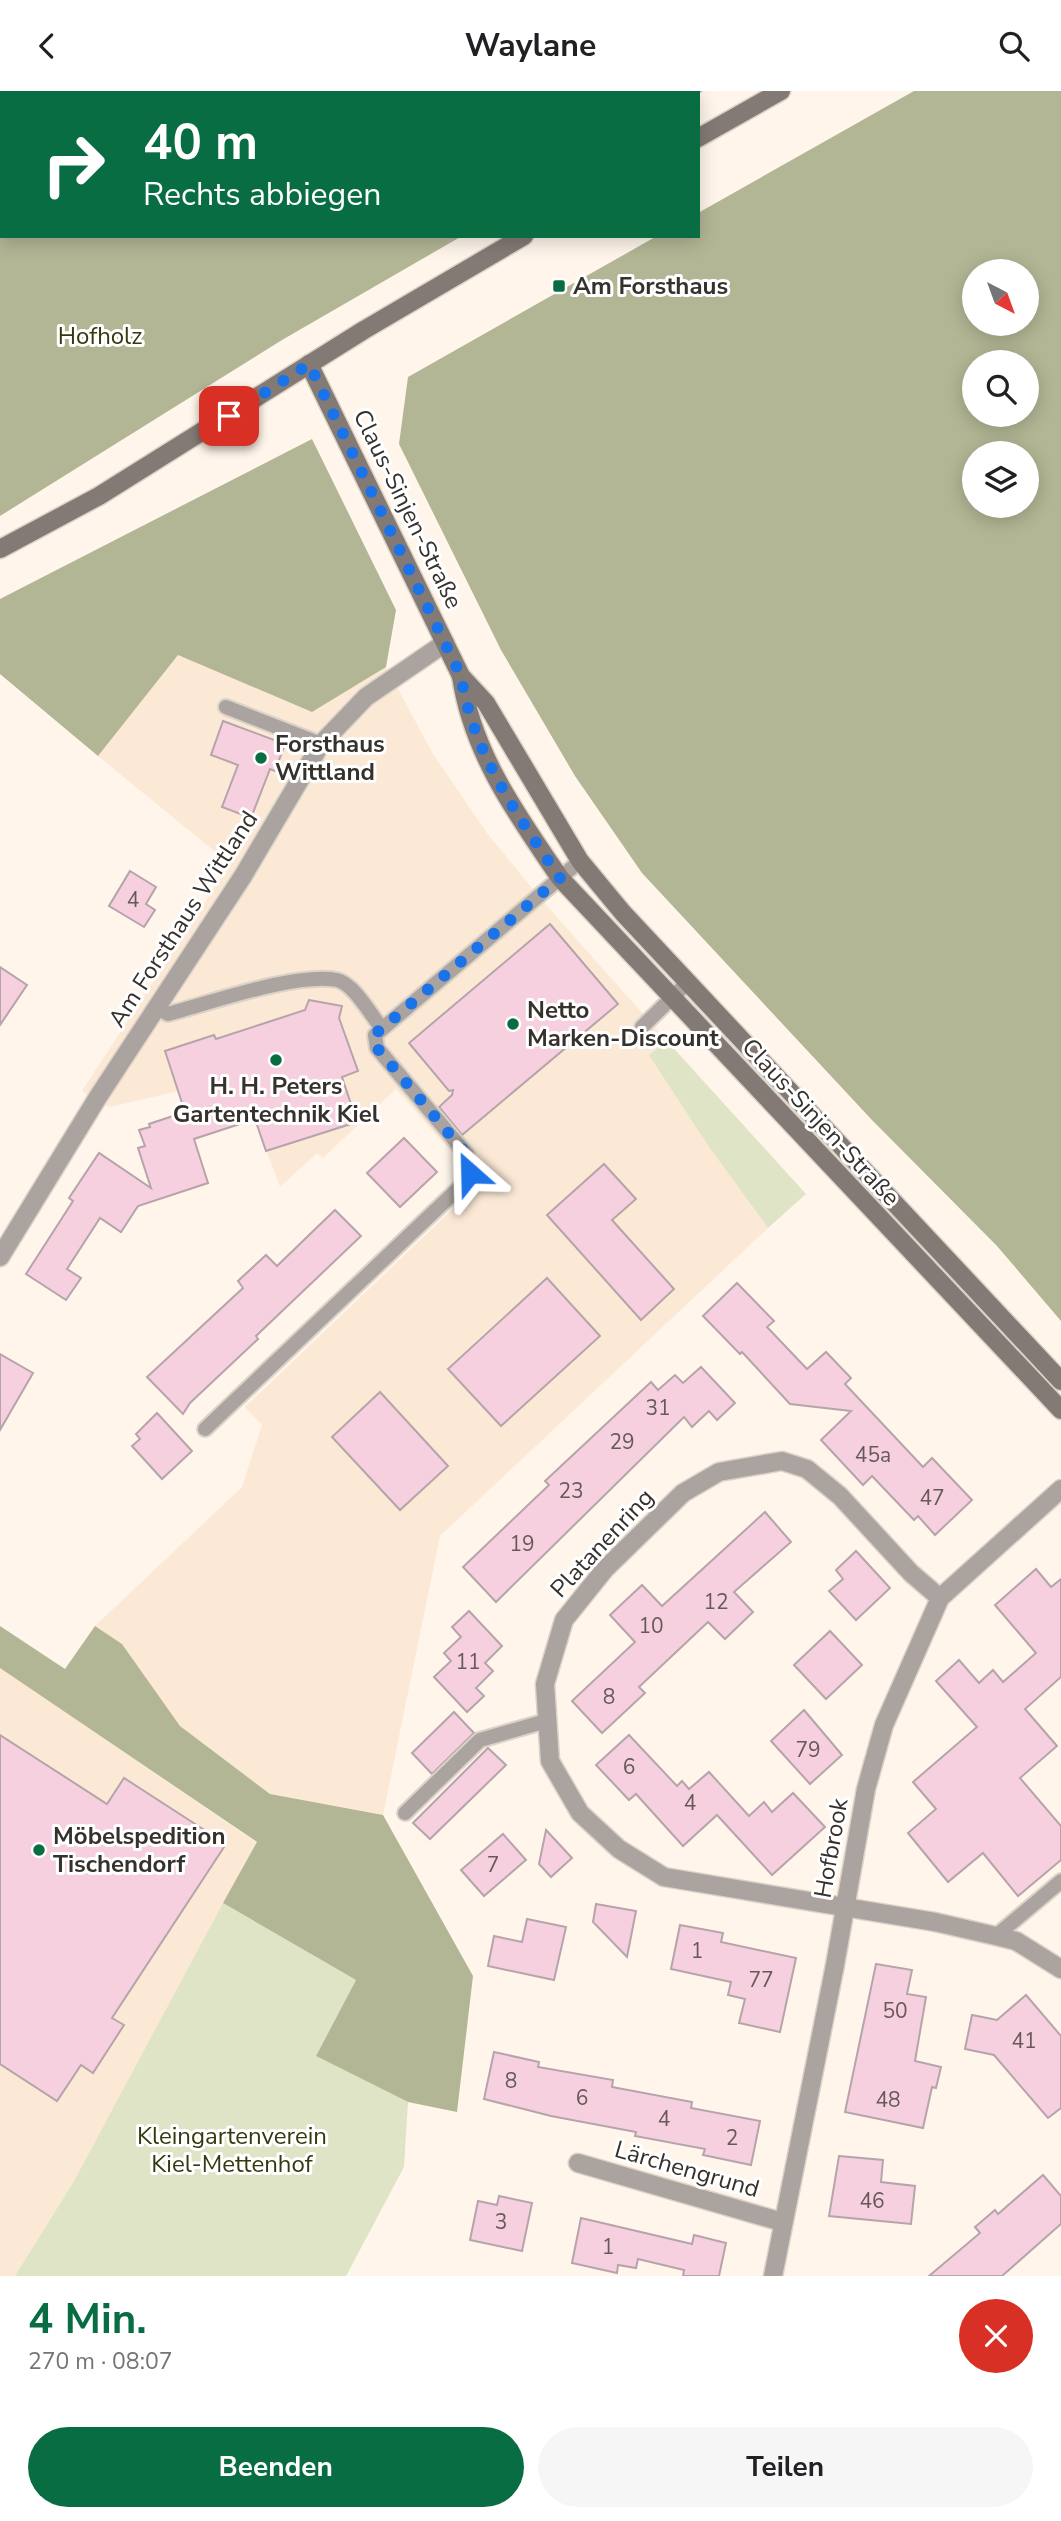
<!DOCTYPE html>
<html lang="de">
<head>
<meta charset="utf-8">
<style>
  body { margin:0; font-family:"Nunito Sans",sans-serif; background:#f6f6f6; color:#202124; height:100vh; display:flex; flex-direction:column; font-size:26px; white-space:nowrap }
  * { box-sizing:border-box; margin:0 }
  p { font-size:23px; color:#757577 }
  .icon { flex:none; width:38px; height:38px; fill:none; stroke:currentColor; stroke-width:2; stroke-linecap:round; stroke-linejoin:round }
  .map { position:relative; height:2185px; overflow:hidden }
  .details { display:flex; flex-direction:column; background:#fff; flex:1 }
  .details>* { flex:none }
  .hud { position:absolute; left:0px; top:0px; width:700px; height:147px; box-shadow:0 4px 18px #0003; background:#086d43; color:#fff; overflow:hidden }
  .needle { width:46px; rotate:139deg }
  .controls { position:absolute; left:962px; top:168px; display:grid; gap:14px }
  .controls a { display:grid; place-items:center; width:77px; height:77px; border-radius:50%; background:#fff; box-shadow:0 4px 18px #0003; font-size:35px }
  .pin { position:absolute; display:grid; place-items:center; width:60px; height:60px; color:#fff; margin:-30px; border-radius:14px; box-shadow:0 4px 10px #0006 }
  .me { position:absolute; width:77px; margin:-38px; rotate:335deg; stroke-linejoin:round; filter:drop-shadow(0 0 5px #0008) }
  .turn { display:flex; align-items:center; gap:24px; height:147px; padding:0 28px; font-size:32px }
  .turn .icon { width:91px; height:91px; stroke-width:2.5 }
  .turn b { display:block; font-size:49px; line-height:60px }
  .round { display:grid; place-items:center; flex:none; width:74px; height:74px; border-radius:37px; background:#f6f6f6 }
  .overview { display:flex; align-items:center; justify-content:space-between; height:119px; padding:0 28px }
  h1 { font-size:42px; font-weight:700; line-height:52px; color:#086d43 }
  .cta { display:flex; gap:14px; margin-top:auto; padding:14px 28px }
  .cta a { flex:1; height:80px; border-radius:42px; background:#086d43; color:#fff; font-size:28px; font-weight:700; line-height:80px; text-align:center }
  .cta a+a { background:#f6f6f6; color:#202124 }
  header { display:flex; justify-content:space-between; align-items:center; height:91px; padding:0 28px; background:#fff; font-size:32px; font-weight:700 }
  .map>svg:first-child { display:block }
  .built { fill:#fbe9d5 }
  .green { fill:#e0e4c6 }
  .forest { fill:#b2b694; fill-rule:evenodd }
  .building { fill:#f7d0df; stroke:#b5a4aa; stroke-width:2 }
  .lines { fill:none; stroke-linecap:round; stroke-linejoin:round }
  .lane-casing { stroke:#dbd2c8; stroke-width:18 }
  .street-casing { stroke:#dbd2c8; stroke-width:21 }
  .secondary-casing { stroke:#dbd2c8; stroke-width:21 }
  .lane { stroke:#aaa39f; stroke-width:14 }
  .street { stroke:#aaa39f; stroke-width:18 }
  .secondary { stroke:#847a75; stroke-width:18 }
  .route { stroke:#1a73e8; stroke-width:12; stroke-dasharray:0 21.6 }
  .poi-dot { fill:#086d43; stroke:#fff; stroke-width:2.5 }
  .labels { text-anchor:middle; stroke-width:6; stroke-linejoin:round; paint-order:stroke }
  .number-label { font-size:21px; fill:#665959 }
  .poi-label { font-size:24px; font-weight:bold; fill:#35312c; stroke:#fff; text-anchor:start }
  .park-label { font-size:24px; fill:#36380e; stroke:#fff }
  .street-label { font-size:24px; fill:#35312c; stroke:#fff }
</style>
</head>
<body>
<header><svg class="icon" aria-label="back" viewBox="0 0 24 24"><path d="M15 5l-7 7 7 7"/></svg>Waylane<svg class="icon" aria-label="search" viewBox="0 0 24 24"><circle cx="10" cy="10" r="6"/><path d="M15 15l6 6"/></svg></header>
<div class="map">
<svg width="1061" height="2185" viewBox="0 0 1061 2185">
  <rect width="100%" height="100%" fill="#fff5ea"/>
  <g class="built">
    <polygon points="178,564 312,621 386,576 433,663 487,742 539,806 667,950 650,964 709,1056 768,1137 440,1445 383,1724 270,1703 180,1635 122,1553 95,1535 242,1396 262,1334 245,1316 479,1093 396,998 323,1067 317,1062 280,1096 255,1028 194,1048 178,1000 110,1016 82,1000 230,773 98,665"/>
    <polygon points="0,1577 257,1752 74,2090 15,2185 0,2185"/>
  </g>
  <g class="green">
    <polygon points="667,950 806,1103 768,1137 709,1056 649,964"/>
    <polygon points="223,1812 356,1889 316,1965 408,2011 404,2076 346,2185 15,2185 74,2090"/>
  </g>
  <g class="forest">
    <polygon points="0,0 703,0 698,3 2,2 2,145 462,145 282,249 0,425"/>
    <path d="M914,0h147v1230l-64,-75 -126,-127 -229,-246 -67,-97 -74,-126 -102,-206 9,-67 249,-141h41v-23zM1027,180v53h-52v-53zM975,271h52v53h-52zM975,362h52v53h-52z"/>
    <polygon points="312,348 396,519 386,576 312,621 178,564 98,665 0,583 0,508"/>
    <polygon points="0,1535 65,1578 95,1535 122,1553 180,1635 270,1703 383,1724 473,1885 457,2021 408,2011 316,1965 356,1889 223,1812 257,1751 0,1577"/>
  </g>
  <g class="building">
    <polygon points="223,630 285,653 275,680 270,678 251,727 222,716 238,674 211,664"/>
    <polygon points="130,780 156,796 146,813 155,819 144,836 109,815"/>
    <polygon points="550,833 618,913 462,1044 439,1016 452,1004 453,999 449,1000 409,952"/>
    <polygon points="0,876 27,894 0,934"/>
    <polygon points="309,909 342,915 339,927 358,980 342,986 357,1031 266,1060 255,1028 194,1048 208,1092 138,1115 121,1141 100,1127 67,1178 81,1187 66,1209 26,1183 73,1110 69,1107 99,1062 151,1097 138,1057 145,1055 139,1039 150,1036 149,1033 185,1021 165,960 214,944 216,948 305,919"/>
    <polygon points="404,1047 437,1081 400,1116 367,1082"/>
    <polygon points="604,1073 636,1108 612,1129 674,1198 641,1229 547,1124"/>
    <polygon points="335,1119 361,1145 256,1245 258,1248 190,1312 183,1323 147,1286 243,1197 238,1190 266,1164 277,1175"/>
    <polygon points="547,1187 600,1245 501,1335 448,1278"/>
    <polygon points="737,1192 774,1230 767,1236 807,1278 826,1261 851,1287 845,1293 923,1376 932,1367 972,1409 935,1444 918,1425 914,1429 872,1385 863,1394 821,1349 851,1320 790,1313 742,1261 740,1263 703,1225"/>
    <polygon points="0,1263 33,1282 0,1339"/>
    <polygon points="701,1276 735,1312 717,1329 709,1320 692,1336 684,1326 496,1511 463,1476 549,1394 545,1390 651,1291 658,1299 675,1284 683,1292"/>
    <polygon points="380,1301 448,1375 400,1419 332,1346"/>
    <polygon points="157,1322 192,1360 162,1388 132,1355 140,1348 136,1343"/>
    <polygon points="765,1421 791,1451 734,1501 753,1521 725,1548 708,1531 639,1596 645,1602 602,1642 572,1610 635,1551 610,1524 642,1494 662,1515"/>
    <polygon points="856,1460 890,1497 856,1529 829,1500 843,1488 836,1479"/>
    <polygon points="1036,1478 1051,1496 1061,1488 1061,1586 1025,1618 1057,1655 1020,1687 1061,1735 1061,1769 1018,1805 983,1762 948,1791 908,1742 936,1718 913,1691 977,1636 936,1590 959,1569 979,1592 993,1579 1003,1591 1036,1562 995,1514"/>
    <polygon points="469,1520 502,1555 485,1572 493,1580 476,1597 484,1605 467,1621 434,1586 451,1570 444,1562 461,1546 452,1536"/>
    <polygon points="830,1540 862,1574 826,1608 794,1574"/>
    <polygon points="804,1619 842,1664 810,1693 771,1650"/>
    <polygon points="454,1621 474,1642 432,1683 412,1662"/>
    <polygon points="0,1644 107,1713 124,1687 226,1753 112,1927 124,1934 93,1982 81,1974 57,2010 0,1973"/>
    <polygon points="629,1644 677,1695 682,1690 689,1698 709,1681 749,1725 764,1711 772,1721 793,1702 825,1736 772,1784 717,1724 683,1755 636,1703 629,1709 596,1674"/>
    <polygon points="488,1657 506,1674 430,1748 413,1732"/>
    <polygon points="546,1739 572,1767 551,1786 539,1773"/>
    <polygon points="503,1743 526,1769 484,1805 461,1779"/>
    <polygon points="596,1813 636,1820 627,1866 593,1831"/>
    <polygon points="527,1828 566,1836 554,1889 488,1875 494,1845 522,1851"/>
    <polygon points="680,1834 723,1842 721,1851 796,1867 780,1941 739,1932 745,1908 728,1904 731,1891 671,1878"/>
    <polygon points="876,1873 912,1879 907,1903 926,1906 915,1970 941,1976 936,1997 932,1996 923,2037 845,2021"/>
    <polygon points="1026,1904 1061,1945 1061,2017 1048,2027 994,1964 965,1958 972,1924 997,1929"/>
    <polygon points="494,1961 539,1971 538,1976 613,1989 612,1996 692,2011 691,2017 760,2030 751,2074 703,2064 705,2058 635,2045 636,2041 551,2025 484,2008"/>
    <polygon points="839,2065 883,2069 881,2091 915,2095 911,2133 829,2125"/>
    <polygon points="1043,2084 1061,2105 1061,2133 1002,2185 929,2185 980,2142 975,2136 995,2119 998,2123"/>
    <polygon points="499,2105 532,2112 522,2160 470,2149 478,2110 497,2114"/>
    <polygon points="581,2127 692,2153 694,2144 726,2152 719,2185 683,2185 684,2179 638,2168 636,2177 618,2174 617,2182 572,2172"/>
  </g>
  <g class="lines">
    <g class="lane-casing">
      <g id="lane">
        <polyline points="226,616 321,653"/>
        <path d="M156,916l12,7c42,-11 128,-42 169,-34 17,4 33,34 44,47"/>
        <polyline points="642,936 686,893"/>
        <polyline points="205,1338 460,1096 470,1082 467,1064 377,957 375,944 580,770"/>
        <polyline points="405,1722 480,1649 546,1630"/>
        <polyline points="996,1845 1061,1790"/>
      </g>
    </g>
    <g class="street-casing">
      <g id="street">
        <polyline points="0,1166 98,1006 243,785 321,653 366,606 445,552"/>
        <polyline points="940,1507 911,1482 840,1405 807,1378 782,1370 719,1381 683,1402 605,1478 564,1529 545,1593 550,1670 580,1722 619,1758 664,1786 935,1831 996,1845 1016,1850 1061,1878"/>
        <polyline points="578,2072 782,2131"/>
        <polyline points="773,2185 835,1874 866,1698 884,1634 940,1507 1061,1398"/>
      </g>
    </g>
    <g class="secondary-casing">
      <g id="secondary">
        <polyline points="698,47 781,0"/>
        <polyline points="309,273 461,585 486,612 580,770 623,822 1061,1290"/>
        <polyline points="0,458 99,405 364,239 524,145"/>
        <path d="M461,585c11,77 56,139 99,202l501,532"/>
      </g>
    </g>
    <use href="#lane" class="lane"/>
    <use href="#street" class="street"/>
    <use href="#secondary" class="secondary"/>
  </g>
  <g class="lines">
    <path class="route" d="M229,325l80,-52 152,312c12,77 56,139 99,202l-186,157 3,13 90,107 3,18"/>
  </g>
  <g class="poi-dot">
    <rect x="552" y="188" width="14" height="14" rx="3.5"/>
    <circle cx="261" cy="667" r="7"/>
    <circle cx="513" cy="933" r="7"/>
    <circle cx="276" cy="969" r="7"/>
    <circle cx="39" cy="1759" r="7"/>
  </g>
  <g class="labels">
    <g class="number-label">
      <text x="133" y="816">4</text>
      <text x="658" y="1324">31</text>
      <text x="622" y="1358">29</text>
      <text x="873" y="1371">45a</text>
      <text x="571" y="1407">23</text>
      <text x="932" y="1414">47</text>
      <text x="522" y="1460">19</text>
      <text x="716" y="1518">12</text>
      <text x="651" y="1542">10</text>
      <text x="468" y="1578">11</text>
      <text x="609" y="1613">8</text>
      <text x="808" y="1666">79</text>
      <text x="629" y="1683">6</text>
      <text x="690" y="1719">4</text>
      <text x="493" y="1781">7</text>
      <text x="697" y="1867">1</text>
      <text x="761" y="1896">77</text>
      <text x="895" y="1927">50</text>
      <text x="1024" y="1957">41</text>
      <text x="511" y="1997">8</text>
      <text x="582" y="2014">6</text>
      <text x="888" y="2016">48</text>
      <text x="664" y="2035">4</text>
      <text x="732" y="2054">2</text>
      <text x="872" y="2117">46</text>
      <text x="501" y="2138">3</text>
      <text x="608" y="2163">1</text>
    </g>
    <g class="poi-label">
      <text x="573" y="203">Am Forsthaus</text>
      <text x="275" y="661">Forsthaus<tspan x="275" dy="28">Wittland</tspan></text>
      <text x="527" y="927">Netto<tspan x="527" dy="28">Marken-Discount</tspan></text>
      <text x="276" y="1003" text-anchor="middle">H. H. Peters<tspan x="276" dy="28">Gartentechnik Kiel</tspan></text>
      <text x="53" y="1753">Möbelspedition<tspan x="53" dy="28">Tischendorf</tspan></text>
    </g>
    <g class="park-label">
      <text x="100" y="253">Hofholz</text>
      <text x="232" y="2053">Kleingartenverein<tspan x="232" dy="28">Kiel-Mettenhof</tspan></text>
    </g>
    <g class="street-label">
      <text transform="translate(408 418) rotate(64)" y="8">Claus-Sinjen-Straße</text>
      <text transform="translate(183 828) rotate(-57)" y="8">Am Forsthaus Wittland</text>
      <text transform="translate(821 1031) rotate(47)" y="8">Claus-Sinjen-Straße</text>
      <text transform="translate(602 1452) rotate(-47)" y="8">Platanenring</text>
      <text transform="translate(831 1757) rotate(-80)" y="8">Hofbrook</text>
      <text transform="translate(687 2078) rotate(16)" y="8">Lärchengrund</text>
    </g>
  </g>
</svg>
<div class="controls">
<a><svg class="needle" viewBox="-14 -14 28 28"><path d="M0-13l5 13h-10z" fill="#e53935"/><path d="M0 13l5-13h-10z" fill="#757577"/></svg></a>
<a><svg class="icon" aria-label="search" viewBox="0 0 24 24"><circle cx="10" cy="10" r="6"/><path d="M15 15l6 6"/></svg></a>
<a><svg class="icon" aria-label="layers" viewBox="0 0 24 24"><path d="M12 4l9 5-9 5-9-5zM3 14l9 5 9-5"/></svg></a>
</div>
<div class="pin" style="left:229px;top:325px;background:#d93025"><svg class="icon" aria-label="arrive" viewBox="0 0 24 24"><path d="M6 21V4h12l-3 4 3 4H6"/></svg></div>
<svg class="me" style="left:470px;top:1082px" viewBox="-20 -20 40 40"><path d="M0-17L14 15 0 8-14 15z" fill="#1a73e8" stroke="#fff" stroke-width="4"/></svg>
<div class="hud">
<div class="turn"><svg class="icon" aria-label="right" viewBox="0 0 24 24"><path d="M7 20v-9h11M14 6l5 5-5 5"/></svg><div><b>40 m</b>Rechts abbiegen</div></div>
</div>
</div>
<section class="details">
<div class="overview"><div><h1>4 Min.</h1><p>270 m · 08:07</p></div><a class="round" style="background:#d93025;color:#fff"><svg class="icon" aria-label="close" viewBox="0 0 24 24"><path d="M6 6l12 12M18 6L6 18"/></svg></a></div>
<div class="cta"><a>Beenden</a><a>Teilen</a></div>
</section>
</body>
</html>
